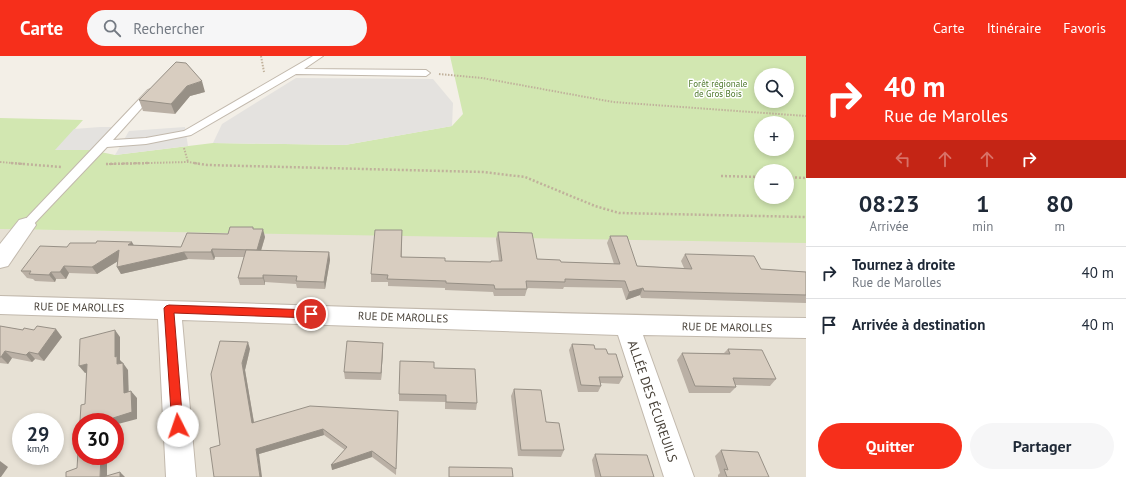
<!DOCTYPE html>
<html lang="fr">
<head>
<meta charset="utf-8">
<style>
  body { margin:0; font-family:"PT Sans",sans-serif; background:#f6f6f7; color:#1f2937; height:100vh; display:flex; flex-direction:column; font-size:15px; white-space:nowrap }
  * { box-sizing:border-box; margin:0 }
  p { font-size:13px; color:#747a83 }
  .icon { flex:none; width:22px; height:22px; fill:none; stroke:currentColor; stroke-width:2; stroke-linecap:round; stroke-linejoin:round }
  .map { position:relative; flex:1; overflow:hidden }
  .side { display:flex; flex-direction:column; background:#fff; width:320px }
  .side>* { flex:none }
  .top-card { background:#f62f1b; color:#fff; overflow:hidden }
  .tools { position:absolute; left:754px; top:12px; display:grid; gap:8px }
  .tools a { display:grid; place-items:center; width:40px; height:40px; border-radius:50%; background:#fff; box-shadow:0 2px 6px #0003; font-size:20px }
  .speed { position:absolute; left:12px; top:357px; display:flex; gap:8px; font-size:20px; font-weight:700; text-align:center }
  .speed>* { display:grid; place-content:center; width:52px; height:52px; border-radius:50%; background:#fff; box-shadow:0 2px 6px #0003; line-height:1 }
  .speed small { font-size:10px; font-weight:400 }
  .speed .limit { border:6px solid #d22; background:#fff; color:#111 }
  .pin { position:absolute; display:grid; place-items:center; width:34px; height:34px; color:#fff; margin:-17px; border:2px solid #fff; border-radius:50%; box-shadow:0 1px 4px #0007 }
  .me { position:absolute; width:44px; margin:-22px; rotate:356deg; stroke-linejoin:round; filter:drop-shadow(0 0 3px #0008) }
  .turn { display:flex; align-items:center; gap:14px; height:84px; padding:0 12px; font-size:18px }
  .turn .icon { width:52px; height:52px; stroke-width:2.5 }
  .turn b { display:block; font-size:28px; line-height:34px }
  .lanes { display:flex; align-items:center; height:38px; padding:0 12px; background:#0003; justify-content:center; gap:20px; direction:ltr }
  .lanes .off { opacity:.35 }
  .eta { display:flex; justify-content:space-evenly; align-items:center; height:68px; text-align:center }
  .eta b { font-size:24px; font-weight:700; line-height:28px }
  .primary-button { display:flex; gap:8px; margin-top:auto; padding:8px 12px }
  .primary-button a { flex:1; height:46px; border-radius:24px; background:#f62f1b; color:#fff; font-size:16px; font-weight:700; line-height:46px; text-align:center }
  .primary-button a+a { background:#f6f6f7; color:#1f2937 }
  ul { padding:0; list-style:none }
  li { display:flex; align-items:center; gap:12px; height:52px; padding:0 12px; border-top:1px solid #e0e1e3 }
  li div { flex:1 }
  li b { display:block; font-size:15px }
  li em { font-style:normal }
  header { display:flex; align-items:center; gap:24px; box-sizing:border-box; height:56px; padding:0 20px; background:#f62f1b; color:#fff }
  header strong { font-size:19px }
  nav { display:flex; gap:22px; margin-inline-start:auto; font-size:14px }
  .search { width:280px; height:36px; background:#f6f6f7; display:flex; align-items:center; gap:10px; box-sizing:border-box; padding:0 14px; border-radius:22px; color:#747a83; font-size:15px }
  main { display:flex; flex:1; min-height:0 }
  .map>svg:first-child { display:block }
  .residential { fill:#e7e1d5; fill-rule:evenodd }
  .green { fill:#d2e7b1; fill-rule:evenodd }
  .parking { fill:#e4e2df }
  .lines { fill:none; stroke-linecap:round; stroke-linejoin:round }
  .service-casing { stroke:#c2b9ad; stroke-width:2 }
  .minor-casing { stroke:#c2b9ad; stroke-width:2 }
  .path-far1 { stroke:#c0b19b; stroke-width:2; stroke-dasharray:1.5 1.5; stroke-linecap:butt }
  .path { stroke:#c0b19b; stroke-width:2.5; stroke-dasharray:2 2; stroke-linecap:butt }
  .service { fill:#fff; fill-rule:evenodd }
  .minor { fill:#fff; fill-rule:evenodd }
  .wall { fill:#bab0a5 }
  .shaded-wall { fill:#979086 }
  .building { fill:#d8cdc0; stroke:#979086 }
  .route { fill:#f62f1b; stroke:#a01f12 }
  .labels { text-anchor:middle; stroke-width:3; stroke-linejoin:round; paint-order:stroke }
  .far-park-label { font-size:9px; fill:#4c772a; stroke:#fff }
  .street-label { font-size:11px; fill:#463f36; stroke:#fff }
  .near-street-label { font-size:13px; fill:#463f36; stroke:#fff }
</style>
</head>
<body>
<header>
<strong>Carte</strong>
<div class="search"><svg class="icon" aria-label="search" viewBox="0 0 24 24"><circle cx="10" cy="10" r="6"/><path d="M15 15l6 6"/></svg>Rechercher</div>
<nav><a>Carte</a><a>Itinéraire</a><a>Favoris</a></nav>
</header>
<main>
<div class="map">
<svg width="806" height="421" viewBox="0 0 806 421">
  <rect width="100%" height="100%" fill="#f3efe7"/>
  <path class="residential" d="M0,173l806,12v236h-806zM21,366h34v34h-34zM81,366h34v34h-34z"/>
  <path class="green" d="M450,0h356v187l-806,-14v-111l83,2 -27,30h35l24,5 98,-12 132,2 107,-19 11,-12zM761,19h26v26h-26zM761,67h26v26h-26zM761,115h26v26h-26z"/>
  <g class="parking">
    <polygon points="296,22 433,23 453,47 452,70 345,89 213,87 222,68"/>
    <polygon points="100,71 112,71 91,94 55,94 74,73"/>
    <polygon points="185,71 188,90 115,99 129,75"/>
  </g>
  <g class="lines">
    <g class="service-casing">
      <polygon id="service" points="313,0 323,0 304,13 426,14 430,17 426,20 296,18 191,79 146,88 107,91 30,172 26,173 22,172 20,169 148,34 151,33 156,36 113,84 146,82 184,75"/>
    </g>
    <g class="minor-casing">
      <g id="minor">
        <polygon points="26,162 33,164 36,169 8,210 0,212 0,188 19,164"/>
        <path d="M0,240c268,7 537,19 806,22v20l-163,-3 51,142h-30l-46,-142 -436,-15 14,157h-30l-8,-158 -158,-5z"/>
      </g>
    </g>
    <g class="path-far1">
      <polyline points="261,0 264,16"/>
      <polyline points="439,18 482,22 613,46 806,60"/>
      <polyline points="184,92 188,106"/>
      <polyline points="0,106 24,108"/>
      <polyline points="109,108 188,106 200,108"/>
    </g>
    <g class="path">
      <polyline points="11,107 61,111"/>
      <polyline points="194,107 207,109 483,116 525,121 595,150 619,157 806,161"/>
      <polyline points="106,108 150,107"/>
      <polyline points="721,120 761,121"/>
      <polyline points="787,121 806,122"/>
    </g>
    <use href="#service" class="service"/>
    <use href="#minor" class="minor"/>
  </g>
  <g class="wall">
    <polygon points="205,36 190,40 175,58 143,55 139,44"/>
    <polygon points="254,173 265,181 261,195 329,196 330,204 325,233 297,232 296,228 265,226 265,229 240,229 238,222 244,201 215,201 214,204 188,203 121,218 117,211 118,205 97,218 69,217 66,223 56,223 55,226 35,225 33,223 27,222 21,215 67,191 134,189 181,191 228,178"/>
    <polygon points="402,174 402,201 445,205 491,206 491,205 499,205 496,183 498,176 537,203 561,206 614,208 607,187 610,180 637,210 684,212 681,205 685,198 761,213 806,216 806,247 641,242 640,239 626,244 622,232 564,231 563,233 527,232 527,233 525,240 494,240 493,236 445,234 445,232 388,230 388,226 371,226 371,218"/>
    <polygon points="0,270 62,281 44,305 35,303 32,306 12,302 8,308 0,307"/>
    <polygon points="383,287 383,294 381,324 345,323 344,316"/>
    <polygon points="572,288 595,293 608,298 623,321 619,328 601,327 601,330 598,336 578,336 569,294"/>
    <polygon points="250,293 245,314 254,366 398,355 396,419 372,401 332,414 345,394 324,379 259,398 220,389"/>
    <polygon points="728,293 776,323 770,330 736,329 736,331 730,337 689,337 677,304 682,297 724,297"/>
    <polygon points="434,312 477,347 476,354 445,353 445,346 399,345 399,338"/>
    <polygon points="514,333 546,366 564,394 561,401 518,400 511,340"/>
    <polygon points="721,394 769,421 718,421 718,419 720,417 715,400"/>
    <polygon points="595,398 654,421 595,421 592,404"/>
  </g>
  <g class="shaded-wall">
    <polygon points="202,25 205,36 190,40 175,58 171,48 187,30"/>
    <polygon points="263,173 265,181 259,201 257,194"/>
    <polygon points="132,186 136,193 128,189"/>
    <polygon points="212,193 215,201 214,204 211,196"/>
    <polygon points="119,194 123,202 97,218 92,211"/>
    <polygon points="184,196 188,203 121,218 117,211"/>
    <polygon points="329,196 330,204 325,233 324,226"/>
    <polygon points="64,210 69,217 66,223 60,216"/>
    <polygon points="51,216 56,223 55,226 49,219"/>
    <polygon points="263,219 265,226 265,229 263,222"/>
    <polygon points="643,232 640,239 626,244 629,236"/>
    <polygon points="56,273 62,281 44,305 38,298"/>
    <polygon points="115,274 120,281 120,304 123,307 117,308 115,301"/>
    <polygon points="248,286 250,293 245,314 255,373 252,367 242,307"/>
    <polygon points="383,287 383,294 381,324 381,317"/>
    <polygon points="5,295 12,302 8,308 1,301"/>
    <polygon points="29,296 35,303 32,306 26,299"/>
    <polygon points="123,307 128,314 129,344 124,337"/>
    <polygon points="87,308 93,315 85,317 79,310"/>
    <polygon points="131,335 137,342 137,363 118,368 118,384 115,385 115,366 112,366 113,362"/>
    <polygon points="323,373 324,379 259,398 262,421 260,421 256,393"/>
    <polygon points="372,395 372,401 332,414 331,409"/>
    <polygon points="101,400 107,400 107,421 100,421"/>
    <polygon points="0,405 8,411 1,421 0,421"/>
    <polygon points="120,416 125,421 120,421"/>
  </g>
  <g class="building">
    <polygon points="176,6 186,7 202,25 187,30 171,48 139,44"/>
    <polygon points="230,171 253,171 253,173 263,173 257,194 212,193 211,196 184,196 117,211 119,194 92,211 64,210 60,216 51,216 49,219 29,218 31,215 21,215 40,190 67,191 70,187 96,187 97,185 132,186 128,189 181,191 187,177 228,178"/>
    <polygon points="375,174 402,174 401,201 445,202 445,205 491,206 491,205 502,205 498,176 532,177 537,203 560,204 561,206 620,208 610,180 627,180 637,210 692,213 685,198 754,200 761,213 806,216 806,239 644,235 643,232 629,236 625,225 565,223 565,226 526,225 527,233 495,233 494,229 446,227 446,225 387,223 388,219 371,218"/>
    <polygon points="246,194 329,196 324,226 296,225 297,220 263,219 263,222 238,222"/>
    <polygon points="0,270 23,274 24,272 34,274 37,270 56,273 38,298 29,296 26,299 5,295 1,301 0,301"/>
    <polygon points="115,274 115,301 117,300 117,308 123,307 124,337 131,335 132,356 113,362 112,366 81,366 81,400 101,400 100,421 66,421 66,416 77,412 81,349 85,348 87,308 79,310 80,283"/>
    <polygon points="220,285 248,286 242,307 252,367 310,350 398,355 396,413 372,395 331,409 347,391 323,373 256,393 260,421 214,421 210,392 220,389 211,318"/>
    <polygon points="347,285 383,287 381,317 344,316"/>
    <polygon points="572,288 594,289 595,293 606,293 608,298 616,298 623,321 599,321 601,330 581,329"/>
    <polygon points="728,293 762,294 776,323 733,322 736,331 695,330 682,297 730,298"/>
    <polygon points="400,305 434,306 434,312 475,313 477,347 446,346 446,339 399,338"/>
    <polygon points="514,333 541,334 546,366 559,367 564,394 521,394"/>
    <polygon points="721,394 758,396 769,421 727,421 724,413 728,414"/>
    <polygon points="595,398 647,399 654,421 601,421"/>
    <polygon points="449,411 512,412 513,421 449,421"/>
    <polygon points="120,416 120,421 103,421"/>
  </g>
  <polygon class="route" points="169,249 311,254 315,255 316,258 315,260 311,262 174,257 183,370 182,374 178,376 174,374 172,370 164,252 166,250"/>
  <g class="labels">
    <g class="far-park-label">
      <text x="718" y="31">Forêt régionale<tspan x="718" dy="10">de Gros Bois</tspan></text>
    </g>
    <g class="street-label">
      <text transform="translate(79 251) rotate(1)" y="4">RUE DE MAROLLES</text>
      <text transform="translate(403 261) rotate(2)" y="4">RUE DE MAROLLES</text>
      <text transform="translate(727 271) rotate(1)" y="4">RUE DE MAROLLES</text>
    </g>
    <g class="near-street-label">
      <text transform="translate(653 345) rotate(71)" y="5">ALLÉE DES ÉCUREUILS</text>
    </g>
  </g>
</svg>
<div class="tools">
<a><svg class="icon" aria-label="search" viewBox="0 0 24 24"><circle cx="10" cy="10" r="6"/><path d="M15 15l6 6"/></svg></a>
<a>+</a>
<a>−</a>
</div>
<div class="speed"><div>29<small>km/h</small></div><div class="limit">30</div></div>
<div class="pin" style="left:311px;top:258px;background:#d93025"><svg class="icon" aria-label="arrive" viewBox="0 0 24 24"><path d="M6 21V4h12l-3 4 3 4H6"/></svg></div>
<svg class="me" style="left:178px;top:370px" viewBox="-20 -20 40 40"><circle r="19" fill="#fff"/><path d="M0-13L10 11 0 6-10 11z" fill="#f62f1b"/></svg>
</div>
<section class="side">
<div class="top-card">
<div class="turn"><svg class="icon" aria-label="right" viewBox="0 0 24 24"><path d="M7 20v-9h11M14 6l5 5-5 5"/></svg><div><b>40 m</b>Rue de Marolles</div></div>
<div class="lanes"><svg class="icon off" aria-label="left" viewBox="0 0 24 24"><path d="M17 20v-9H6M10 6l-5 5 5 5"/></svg><svg class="icon off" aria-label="ahead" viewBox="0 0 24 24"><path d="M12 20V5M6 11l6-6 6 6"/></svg><svg class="icon off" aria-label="ahead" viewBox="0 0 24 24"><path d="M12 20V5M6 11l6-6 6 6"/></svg><svg class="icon" aria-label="right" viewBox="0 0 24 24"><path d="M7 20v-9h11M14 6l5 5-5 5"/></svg></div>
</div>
<div class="eta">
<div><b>08:23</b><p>Arrivée</p></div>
<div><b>1</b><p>min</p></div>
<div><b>80</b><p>m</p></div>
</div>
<ul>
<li><svg class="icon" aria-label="right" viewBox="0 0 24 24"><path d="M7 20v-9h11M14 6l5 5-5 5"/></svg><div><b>Tournez à droite</b><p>Rue de Marolles</p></div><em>40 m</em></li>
<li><svg class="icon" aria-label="arrive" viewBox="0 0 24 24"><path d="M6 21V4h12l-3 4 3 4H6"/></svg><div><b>Arrivée à destination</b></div><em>40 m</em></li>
</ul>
<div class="primary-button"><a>Quitter</a><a>Partager</a></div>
</section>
</main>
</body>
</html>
